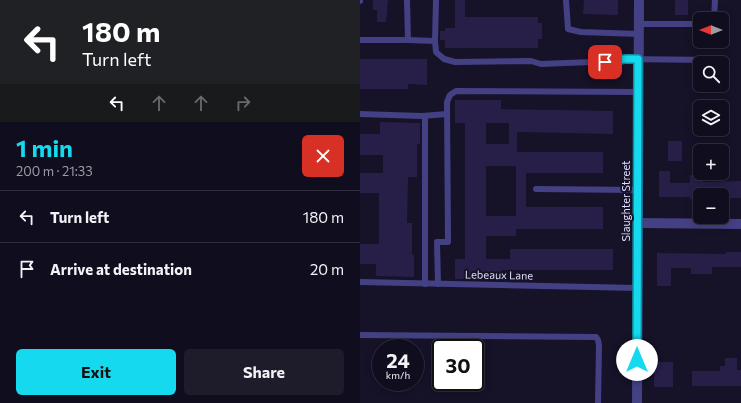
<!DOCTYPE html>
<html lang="en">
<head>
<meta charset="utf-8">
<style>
  body { margin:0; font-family:Commissioner,sans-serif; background:#1e1c2b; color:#f1f3f6; height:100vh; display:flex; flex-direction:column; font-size:15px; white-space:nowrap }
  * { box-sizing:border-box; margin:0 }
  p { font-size:13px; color:#9c9ca4 }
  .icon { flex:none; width:22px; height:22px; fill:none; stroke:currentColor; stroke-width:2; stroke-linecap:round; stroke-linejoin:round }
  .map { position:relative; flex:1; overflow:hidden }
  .details { display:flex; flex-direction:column; background:#100e1e; width:360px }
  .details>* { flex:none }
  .banner { background:#202124; color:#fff; overflow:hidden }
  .needle { width:26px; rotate:270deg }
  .buttons { position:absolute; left:333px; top:12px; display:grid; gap:8px }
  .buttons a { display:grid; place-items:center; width:36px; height:36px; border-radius:6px; background:#100e1e; box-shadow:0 2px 10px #0003,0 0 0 1px #302e3c; font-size:20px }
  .speed { position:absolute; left:12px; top:339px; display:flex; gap:8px; font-size:20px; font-weight:700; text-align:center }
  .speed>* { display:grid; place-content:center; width:52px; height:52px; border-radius:50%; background:#100e1e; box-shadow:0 2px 10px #0003,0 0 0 1px #302e3c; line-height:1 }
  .speed small { font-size:10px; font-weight:400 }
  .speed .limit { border:2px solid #111; border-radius:6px; background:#fff; color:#111 }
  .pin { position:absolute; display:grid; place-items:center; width:34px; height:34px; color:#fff; margin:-17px; border-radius:8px; box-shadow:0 2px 6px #0006 }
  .me { position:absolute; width:44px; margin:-22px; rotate:0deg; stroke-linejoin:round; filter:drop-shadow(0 0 3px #0008) }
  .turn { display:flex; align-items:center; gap:14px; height:84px; padding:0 16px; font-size:18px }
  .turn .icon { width:52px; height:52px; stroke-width:2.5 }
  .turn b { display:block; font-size:28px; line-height:34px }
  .lanes { display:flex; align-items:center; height:38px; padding:0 16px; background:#0003; justify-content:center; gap:20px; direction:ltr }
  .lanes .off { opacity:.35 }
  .round { display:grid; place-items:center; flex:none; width:42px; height:42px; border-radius:6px; background:#1e1c2b }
  .head { display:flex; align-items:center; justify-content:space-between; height:68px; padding:0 16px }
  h1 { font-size:24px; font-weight:700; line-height:30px; color:#15daef }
  .cta { display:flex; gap:8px; margin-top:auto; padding:8px 16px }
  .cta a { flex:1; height:46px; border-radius:6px; background:#15daef; color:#111; font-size:16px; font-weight:700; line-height:46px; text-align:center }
  .cta a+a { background:#1e1c2b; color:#f1f3f6 }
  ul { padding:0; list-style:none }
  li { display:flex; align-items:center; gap:12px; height:52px; padding:0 16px; border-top:1px solid #302e3c }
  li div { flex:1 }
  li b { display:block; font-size:15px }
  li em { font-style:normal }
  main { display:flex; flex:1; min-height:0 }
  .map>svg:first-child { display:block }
  .building { fill:#271f48; fill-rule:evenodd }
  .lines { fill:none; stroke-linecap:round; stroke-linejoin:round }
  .service { stroke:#434184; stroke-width:6 }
  .minor { stroke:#434184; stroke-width:10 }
  .route-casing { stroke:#0e8e9b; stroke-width:10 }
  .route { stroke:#15daef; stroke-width:7 }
  .labels { text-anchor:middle; stroke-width:4; stroke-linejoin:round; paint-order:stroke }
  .street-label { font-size:11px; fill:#dfdcfd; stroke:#161228 }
</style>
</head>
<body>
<main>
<section class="details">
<div class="banner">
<div class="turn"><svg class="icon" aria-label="left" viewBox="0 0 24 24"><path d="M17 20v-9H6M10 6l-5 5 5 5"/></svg><div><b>180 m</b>Turn left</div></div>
<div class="lanes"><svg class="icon" aria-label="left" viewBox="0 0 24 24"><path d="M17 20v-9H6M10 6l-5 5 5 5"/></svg><svg class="icon off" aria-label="ahead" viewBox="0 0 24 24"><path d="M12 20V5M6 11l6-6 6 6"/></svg><svg class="icon off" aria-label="ahead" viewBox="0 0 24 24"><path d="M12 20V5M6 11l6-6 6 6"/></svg><svg class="icon off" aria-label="right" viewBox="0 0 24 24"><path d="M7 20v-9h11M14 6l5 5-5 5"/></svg></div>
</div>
<div class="head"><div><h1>1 min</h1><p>200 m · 21:33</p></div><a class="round" style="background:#d93025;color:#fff"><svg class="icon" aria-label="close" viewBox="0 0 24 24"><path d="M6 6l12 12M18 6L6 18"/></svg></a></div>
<ul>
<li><svg class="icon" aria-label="left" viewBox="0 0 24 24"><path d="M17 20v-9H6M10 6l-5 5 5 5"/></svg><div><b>Turn left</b></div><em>180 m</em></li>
<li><svg class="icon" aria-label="arrive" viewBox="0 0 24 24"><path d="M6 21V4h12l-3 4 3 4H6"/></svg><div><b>Arrive at destination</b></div><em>20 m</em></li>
</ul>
<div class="cta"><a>Exit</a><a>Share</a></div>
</section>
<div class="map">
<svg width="381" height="403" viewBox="0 0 381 403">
  <rect width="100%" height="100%" fill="#161228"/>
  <g class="building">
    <polygon points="13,0 28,0 26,22 17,22 17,10 13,10"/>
    <polygon points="95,0 105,0 105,17 178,17 178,23 182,23 182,39 178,39 178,48 85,48 85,40 80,40 80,31 85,31 85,28 95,28"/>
    <polygon points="224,0 258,0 258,15 223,14"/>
    <rect x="315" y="0" width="13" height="15"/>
    <polygon points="0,59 67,59 67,85 48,84 48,89 0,89"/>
    <path d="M95,100h46v9l112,2v23l-96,-2v20h86v21h-77v34h77v22h-87v7h-30v23h24v-10h103v21h-112v9h-46v-20h10v-136h-10zM126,123h23v21h-23zM126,166h30v50h-30z"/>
    <polygon points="20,122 60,123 60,144 57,144 57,177 48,177 47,223 52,223 52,255 54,255 54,277 16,276 16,264 0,264 0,244 19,244 19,193 0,193 0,173 23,173 23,155 0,155 0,134 20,134"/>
    <rect x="308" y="141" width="14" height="20"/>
    <polygon points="299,171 310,171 310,183 330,183 330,175 343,175 343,182 381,181 381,198 364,198 364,195 340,195 340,199 330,199 330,197 299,197"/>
    <polygon points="366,252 381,252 381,267 352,267 352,274 331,274 331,268 311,268 311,286 297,286 297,253 366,254"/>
    <polygon points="365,358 377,358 377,370 381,370 381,386 332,386 332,371 360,371 360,366 365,366"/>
    <rect x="294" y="362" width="19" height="25"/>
  </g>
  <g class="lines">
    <g class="service">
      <polyline points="206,0 208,29 221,32 279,34"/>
      <polyline points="0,1 0,0"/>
      <polyline points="354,19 355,0"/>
      <polyline points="279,24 340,24"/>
      <polyline points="0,40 48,40 47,0"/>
      <polyline points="48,40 75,41 76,0"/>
      <polyline points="75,41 76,52 84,59 95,62 171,61 181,64 257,61 265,59 352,60"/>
      <polyline points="0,114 62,116 87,114"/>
      <polyline points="176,189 278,190"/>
      <polyline points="0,282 278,288"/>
      <polyline points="65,284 65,116"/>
      <polyline points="78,284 77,242 88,242 87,102 90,95 96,91 278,92"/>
      <polyline points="0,335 236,337 238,340 239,345 238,403"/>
    </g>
    <g class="minor">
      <polyline points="278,223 381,224"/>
      <polyline points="277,403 279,0"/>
    </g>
  </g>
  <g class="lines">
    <g class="route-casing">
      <polyline id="route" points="245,62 265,59 278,59 277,360"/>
    </g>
    <use href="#route" class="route"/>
  </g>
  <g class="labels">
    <g class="street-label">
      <text transform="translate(266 201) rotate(-90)" y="4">Slaughter Street</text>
      <text transform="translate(139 275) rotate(1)" y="4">Lebeaux Lane</text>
    </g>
  </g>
</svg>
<div class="buttons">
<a><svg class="needle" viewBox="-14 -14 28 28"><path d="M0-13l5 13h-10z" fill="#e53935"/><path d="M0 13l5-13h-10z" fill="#9c9ca4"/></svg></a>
<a><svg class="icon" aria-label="search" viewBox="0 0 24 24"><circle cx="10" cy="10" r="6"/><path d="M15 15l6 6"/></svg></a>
<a><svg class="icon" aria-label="layers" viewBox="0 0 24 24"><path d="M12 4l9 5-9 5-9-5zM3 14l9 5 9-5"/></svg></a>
<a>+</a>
<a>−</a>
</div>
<div class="speed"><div>24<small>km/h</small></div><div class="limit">30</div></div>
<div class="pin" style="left:245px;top:62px;background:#d93025"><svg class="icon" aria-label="arrive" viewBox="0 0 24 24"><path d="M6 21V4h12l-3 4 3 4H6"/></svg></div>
<svg class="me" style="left:277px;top:360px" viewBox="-20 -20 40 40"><circle r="19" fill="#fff"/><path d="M0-13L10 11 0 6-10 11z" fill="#15daef"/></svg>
</div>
</main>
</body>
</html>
